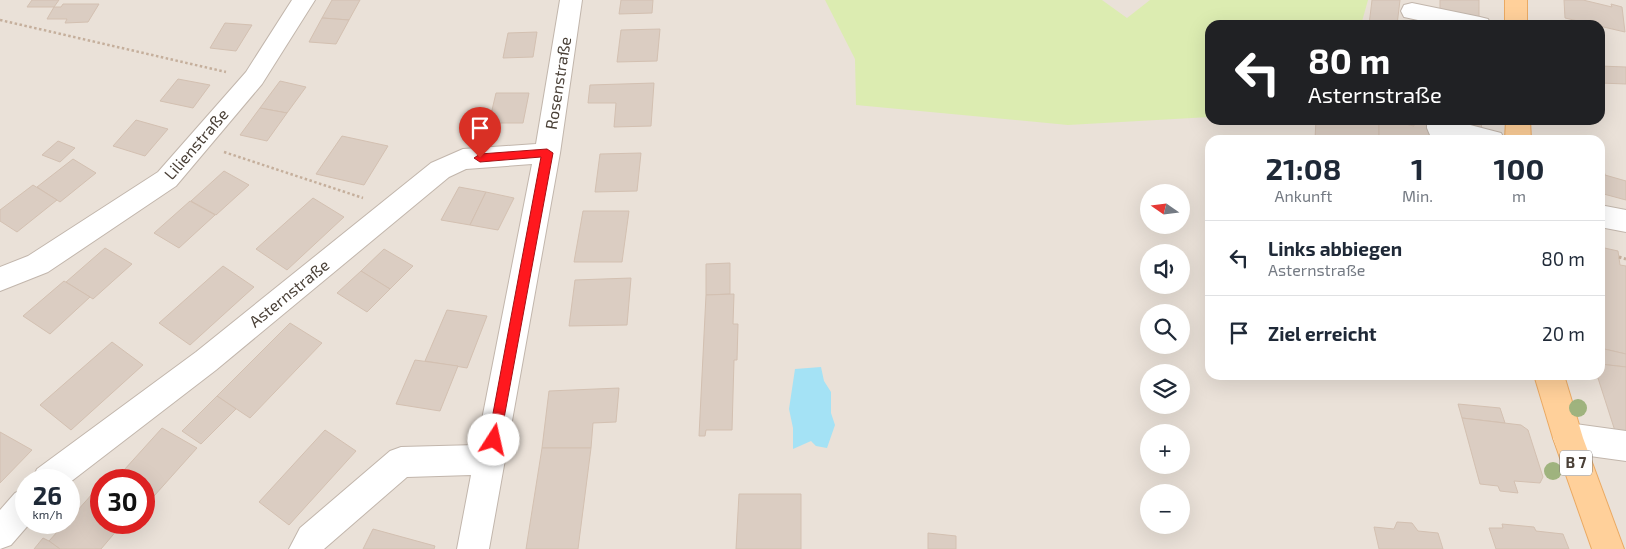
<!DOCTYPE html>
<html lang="de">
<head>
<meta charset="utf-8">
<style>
  body { margin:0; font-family:"Exo 2",sans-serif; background:#f2f2f3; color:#1f2937; height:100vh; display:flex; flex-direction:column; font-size:19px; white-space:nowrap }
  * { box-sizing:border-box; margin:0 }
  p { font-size:16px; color:#747a83 }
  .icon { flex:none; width:28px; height:28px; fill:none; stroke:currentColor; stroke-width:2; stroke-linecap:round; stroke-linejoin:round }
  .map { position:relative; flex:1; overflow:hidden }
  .side { position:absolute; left:1205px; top:135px; width:400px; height:245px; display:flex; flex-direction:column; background:#fff; border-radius:15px; box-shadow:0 5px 20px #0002 }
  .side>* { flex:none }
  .banner { position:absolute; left:1205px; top:20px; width:400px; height:105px; border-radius:15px; box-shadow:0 5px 20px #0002; background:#202124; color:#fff; overflow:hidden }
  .needle { width:32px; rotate:284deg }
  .tools { position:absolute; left:1140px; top:184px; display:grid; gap:10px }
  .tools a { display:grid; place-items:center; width:50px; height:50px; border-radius:50%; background:#fff; box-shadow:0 5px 20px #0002; font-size:25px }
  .speed { position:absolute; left:15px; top:469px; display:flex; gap:10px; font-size:25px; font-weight:700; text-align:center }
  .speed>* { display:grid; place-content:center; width:65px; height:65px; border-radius:50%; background:#fff; box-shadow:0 5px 20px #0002; line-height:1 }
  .speed small { font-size:12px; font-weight:400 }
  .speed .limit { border:8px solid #d22; background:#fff; color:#111 }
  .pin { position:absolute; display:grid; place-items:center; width:42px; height:42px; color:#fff; margin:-51px -21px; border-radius:50% 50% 50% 0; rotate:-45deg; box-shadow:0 0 5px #0007 }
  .pin .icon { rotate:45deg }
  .me { position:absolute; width:55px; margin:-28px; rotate:10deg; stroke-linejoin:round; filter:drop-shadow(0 0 4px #0008) }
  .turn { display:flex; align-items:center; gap:18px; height:105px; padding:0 20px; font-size:22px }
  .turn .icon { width:65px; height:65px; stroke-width:2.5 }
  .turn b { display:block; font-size:35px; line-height:42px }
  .eta { display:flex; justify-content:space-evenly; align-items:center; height:85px; text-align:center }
  .eta b { font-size:30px; font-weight:700; line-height:35px }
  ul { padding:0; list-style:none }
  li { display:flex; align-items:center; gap:15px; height:75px; padding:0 20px; border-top:1px solid #e0e1e3 }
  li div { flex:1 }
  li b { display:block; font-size:19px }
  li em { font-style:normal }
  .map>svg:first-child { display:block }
  .residential { fill:#eae1d8; fill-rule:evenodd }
  .green { fill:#dcecb1 }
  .water { fill:#a4e2f5 }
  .building { fill:#dbcdc2; stroke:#d3c0b1 }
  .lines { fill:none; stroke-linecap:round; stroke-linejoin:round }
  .minor-casing { stroke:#c2b6ac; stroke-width:2 }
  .major-casing { stroke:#ebaa63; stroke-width:2 }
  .path-far1 { stroke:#c5af9c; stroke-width:2.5; stroke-dasharray:2.5 2.5; stroke-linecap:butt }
  .path { stroke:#c5af9c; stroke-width:3; stroke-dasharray:2.5 2.5; stroke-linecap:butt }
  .minor { fill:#fff; fill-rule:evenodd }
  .major { fill:#ffd09a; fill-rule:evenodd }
  .tree { fill:#9fb37e }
  .route { fill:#ff181e; stroke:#a61014 }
  .labels { text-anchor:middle; stroke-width:5; stroke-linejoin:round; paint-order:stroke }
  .shield { fill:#fff; stroke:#807973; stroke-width:1 }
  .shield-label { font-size:15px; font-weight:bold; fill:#4a4037 }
  .street-label { font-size:16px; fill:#4a4037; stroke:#fff }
</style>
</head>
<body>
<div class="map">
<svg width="1626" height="549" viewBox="0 0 1626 549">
  <rect width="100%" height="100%" fill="#f6f0ea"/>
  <path class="residential" d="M0,0h1626v549h-1626zM1210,25h390v95h-390zM1210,140h390v235h-390zM1149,192h32v33h-32zM1149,252h32v33h-32zM1149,312h32v33h-32zM1149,372h32v33h-32zM1149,432h32v33h-32zM26,480h43v42h-43zM101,480h43v42h-43zM1149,492h32v33h-32z"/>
  <polygon class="green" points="825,0 1102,0 1127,18 1150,0 1368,0 1361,25 1210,25 1210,117 1068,125 856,105 855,59"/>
  <polygon class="water" points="821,367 824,381 831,392 831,413 835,425 827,448 816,446 811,441 793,449 793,428 789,409 795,369"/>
  <g class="building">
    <polygon points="32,0 59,0 54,7 27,7"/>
    <polygon points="332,0 360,0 349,20 322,18"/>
    <polygon points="621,0 653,0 652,13 619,14"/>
    <polygon points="1372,0 1400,0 1397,25 1369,25"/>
    <polygon points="1440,0 1479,0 1479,19 1440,10"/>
    <polygon points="1564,0 1583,0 1612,7 1611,4 1622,7 1625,32 1565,18"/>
    <polygon points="63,4 99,4 88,22 65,23 67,19 47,19 54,7 61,7"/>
    <polygon points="322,18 349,20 336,44 309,42"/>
    <polygon points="225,23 252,25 236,51 210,48"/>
    <polygon points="660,29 657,61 617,62 621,30"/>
    <polygon points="537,32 533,57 503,58 508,33"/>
    <polygon points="1600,66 1626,67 1626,84 1600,83"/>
    <polygon points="178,79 210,85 193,108 160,101"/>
    <polygon points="280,81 306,87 287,113 260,108"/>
    <polygon points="654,83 651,126 614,127 616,103 588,103 590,85"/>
    <polygon points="496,93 529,93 523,123 489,123"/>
    <polygon points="260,108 287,113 267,141 240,135"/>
    <polygon points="136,120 168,129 145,156 113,146"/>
    <polygon points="1316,120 1379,120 1379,140 1315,139"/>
    <polygon points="1379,120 1389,120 1414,126 1413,121 1428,124 1427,130 1471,140 1379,140"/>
    <polygon points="1459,120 1481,120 1482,132 1459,127"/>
    <polygon points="342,136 388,146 364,185 316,174"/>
    <polygon points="58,141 75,148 60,162 42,155"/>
    <polygon points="1600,149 1605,175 1626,181 1626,200 1600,193"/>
    <polygon points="641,153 637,191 595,192 600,154"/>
    <polygon points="73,159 96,173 60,202 37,187"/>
    <polygon points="224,171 249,185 216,215 191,201"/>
    <polygon points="33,185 57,200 17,232 0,221 0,210"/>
    <polygon points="459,187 486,192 470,225 441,220"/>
    <polygon points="486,192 514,198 498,230 470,225"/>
    <polygon points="313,198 344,217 287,270 256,249"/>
    <polygon points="190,201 215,215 179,248 154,233"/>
    <polygon points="583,211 629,211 622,262 574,262"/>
    <polygon points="1600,247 1618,251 1620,265 1626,266 1626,354 1600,348"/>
    <polygon points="105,248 132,264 93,299 66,282"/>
    <polygon points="384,249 413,266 390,289 361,271"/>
    <polygon points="730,263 730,294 706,295 706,264"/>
    <polygon points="223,266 254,287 190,345 159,323"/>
    <polygon points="361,271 390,289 367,312 337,293"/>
    <polygon points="631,278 627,325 569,326 575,280"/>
    <polygon points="64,281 90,297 50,334 23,316"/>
    <polygon points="734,294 733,324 738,324 737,360 734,360 732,430 706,430 705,436 699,436 706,295"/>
    <polygon points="447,310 487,316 467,368 425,361"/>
    <polygon points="290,323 322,343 250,418 217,396"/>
    <polygon points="112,342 143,365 71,430 40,405"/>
    <polygon points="1600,348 1626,354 1626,367 1600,364"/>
    <polygon points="415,360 458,366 440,411 396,404"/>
    <polygon points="1600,364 1626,367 1626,433 1615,431 1597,375 1600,375"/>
    <polygon points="619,388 616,422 593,423 591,448 542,448 549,391"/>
    <polygon points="217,396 236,409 201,444 182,431"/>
    <polygon points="1458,404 1500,408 1505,423 1462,418"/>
    <polygon points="1462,418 1521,425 1528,430 1543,477 1540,483 1514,481 1518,493 1500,491 1498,486 1480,484"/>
    <polygon points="162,428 197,448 146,505 144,504 144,480 115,480"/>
    <polygon points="325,430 356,451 289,525 259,502"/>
    <polygon points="0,432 32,450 0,483"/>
    <polygon points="542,448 591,448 578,549 526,549"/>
    <polygon points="101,484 101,522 124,522 101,549 60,549 49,541 66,522 69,522 69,520"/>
    <polygon points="739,494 801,494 801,549 736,549"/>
    <polygon points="1397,522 1412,523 1418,531 1438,533 1443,549 1379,549 1374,527 1394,529"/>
    <polygon points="1502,524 1534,527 1536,531 1563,534 1569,549 1496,549 1489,528 1503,528"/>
    <polygon points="373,529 435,546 434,549 363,549"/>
    <polygon points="928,533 956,536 956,549 928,549"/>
    <polygon points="43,538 49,541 60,549 34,549"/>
  </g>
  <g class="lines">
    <g class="minor-casing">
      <g id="minor">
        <polygon points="292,0 315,0 262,84 176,186 48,272 0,291 0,267 28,256 158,172 246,72"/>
        <polygon points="560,0 582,0 560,153 489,549 457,549 471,475 407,477 324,549 289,549 300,528 390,451 401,447 477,445 532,164 466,169 449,177 216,370 69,483 69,480 32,480 37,469 196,352 431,163 463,149 536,144"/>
        <polygon points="1412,3 1480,17 1488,19 1491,25 1441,25 1404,17 1401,11 1404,5"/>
        <path d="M1427,120h24l50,13 4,7c-25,0 -51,2 -75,-5l-3,-7z"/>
        <polygon points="1600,205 1626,210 1626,232 1600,227"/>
        <polygon points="1568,423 1626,431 1626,461 1568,453 1557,448 1553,438 1557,428"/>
        <polygon points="26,488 26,522 31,522 11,545 0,549 0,510 15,493"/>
      </g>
    </g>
    <g class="major-casing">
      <g id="major">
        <rect x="1505" y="0" width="22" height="25"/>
        <polygon points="1506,120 1530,120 1531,140 1505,140"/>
        <polygon points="1534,375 1564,375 1583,438 1624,549 1592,549 1553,438"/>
      </g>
    </g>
    <g class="path-far1">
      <polyline points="0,20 226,72"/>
      <polyline points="224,152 363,198"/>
    </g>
    <polyline class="path" points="1619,257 1626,259"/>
    <use href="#minor" class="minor"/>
    <use href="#major" class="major"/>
  </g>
  <g class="tree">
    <circle cx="1578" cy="408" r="9"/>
    <circle cx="1553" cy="471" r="9"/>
  </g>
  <polygon class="route" points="547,149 553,153 500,440 498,444 494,446 489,444 488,440 541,157 480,162 474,158 480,154"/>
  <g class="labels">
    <rect class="shield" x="1560" y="450.5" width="32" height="25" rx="4"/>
    <g class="shield-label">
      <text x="1576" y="468">B 7</text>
    </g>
    <g class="street-label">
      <text transform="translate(558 83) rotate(-81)" y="6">Rosenstraße</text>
      <text transform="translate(196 144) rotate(-49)" y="6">Lilienstraße</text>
      <text transform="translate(289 293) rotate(-39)" y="6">Asternstraße</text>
    </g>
  </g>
</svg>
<div class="tools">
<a><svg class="needle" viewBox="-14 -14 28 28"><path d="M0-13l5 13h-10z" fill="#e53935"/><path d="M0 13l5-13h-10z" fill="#747a83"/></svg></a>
<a><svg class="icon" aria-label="sound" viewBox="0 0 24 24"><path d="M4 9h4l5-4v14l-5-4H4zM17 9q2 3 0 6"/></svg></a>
<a><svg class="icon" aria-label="search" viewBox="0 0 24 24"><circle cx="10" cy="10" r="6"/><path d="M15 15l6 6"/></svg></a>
<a><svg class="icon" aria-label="layers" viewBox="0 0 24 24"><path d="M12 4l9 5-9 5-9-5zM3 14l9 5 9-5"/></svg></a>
<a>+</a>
<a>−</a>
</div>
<div class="speed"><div>26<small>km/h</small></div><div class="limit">30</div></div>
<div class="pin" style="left:480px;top:158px;background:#d93025"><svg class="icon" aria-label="arrive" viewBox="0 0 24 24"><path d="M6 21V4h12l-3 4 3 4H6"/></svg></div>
<svg class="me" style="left:494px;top:440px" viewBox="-20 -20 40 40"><circle r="19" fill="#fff"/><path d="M0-13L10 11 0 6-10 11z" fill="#ff181e"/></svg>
<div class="banner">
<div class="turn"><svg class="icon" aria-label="left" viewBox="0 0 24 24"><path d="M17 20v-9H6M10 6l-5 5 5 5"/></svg><div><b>80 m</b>Asternstraße</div></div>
</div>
<section class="side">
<div class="eta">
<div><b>21:08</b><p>Ankunft</p></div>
<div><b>1</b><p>Min.</p></div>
<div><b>100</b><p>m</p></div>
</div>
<ul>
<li><svg class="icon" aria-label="left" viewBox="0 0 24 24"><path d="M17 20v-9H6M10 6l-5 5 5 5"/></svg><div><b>Links abbiegen</b><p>Asternstraße</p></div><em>80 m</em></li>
<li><svg class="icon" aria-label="arrive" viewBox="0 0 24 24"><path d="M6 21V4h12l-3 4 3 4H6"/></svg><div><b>Ziel erreicht</b></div><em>20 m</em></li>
</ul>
</section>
</div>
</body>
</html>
